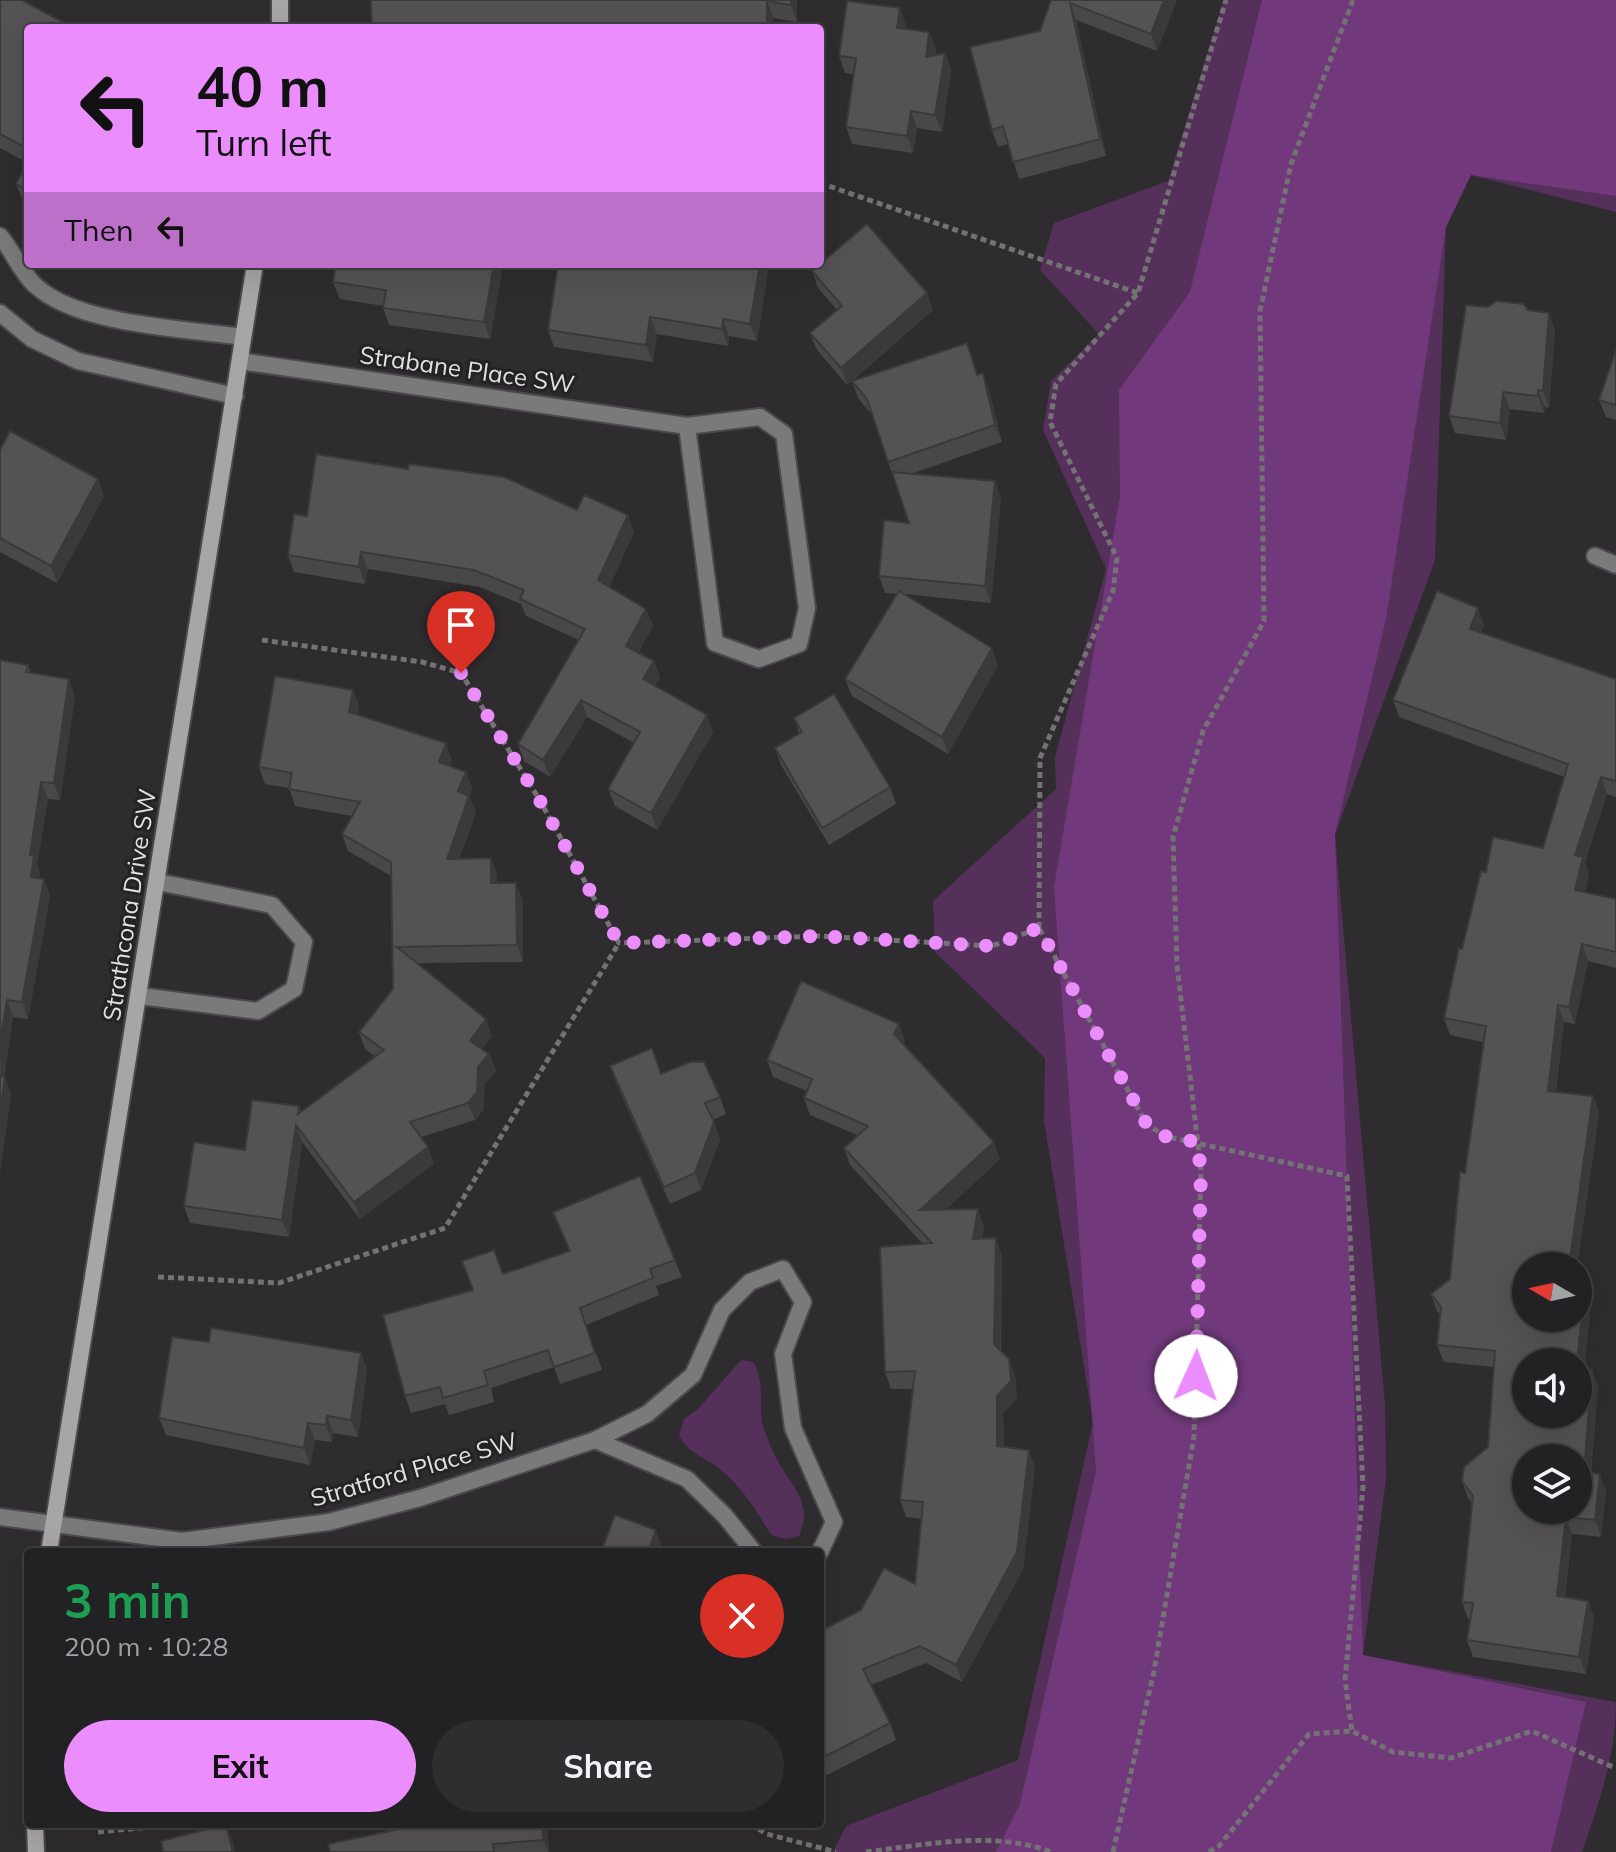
<!DOCTYPE html>
<html lang="en">
<head>
<meta charset="utf-8">
<style>
  body { margin:0; font-family:Mulish,sans-serif; background:#2e2e30; color:#f1f3f6; height:100vh; display:flex; flex-direction:column; font-size:30px; white-space:nowrap }
  * { box-sizing:border-box; margin:0 }
  p { font-size:26px; color:#a2a3a6 }
  .icon { flex:none; width:44px; height:44px; fill:none; stroke:currentColor; stroke-width:2; stroke-linecap:round; stroke-linejoin:round }
  .map { position:relative; flex:1; overflow:hidden }
  .sheet { position:absolute; left:24px; top:1548px; width:800px; height:280px; display:flex; flex-direction:column; background:#222123; border-radius:8px; box-shadow:0 8px 32px #0002,0 0 0 2px #3f3e41 }
  .sheet>* { flex:none }
  .guide { position:absolute; left:24px; top:24px; width:800px; height:244px; border-radius:8px; box-shadow:0 8px 32px #0002,0 0 0 2px #3f3e41; background:#eb8dfc; color:#111; overflow:hidden }
  .needle { width:52px; rotate:279deg }
  .tools { position:absolute; left:1512px; top:1252px; display:grid; gap:16px }
  .tools a { display:grid; place-items:center; width:80px; height:80px; border-radius:50%; background:#222123; box-shadow:0 8px 32px #0002,0 0 0 2px #3f3e41; font-size:40px }
  .pin { position:absolute; display:grid; place-items:center; width:68px; height:68px; color:#fff; margin:-82px -34px; border-radius:50% 50% 50% 0; rotate:-45deg; box-shadow:0 0 8px #0007 }
  .pin .icon { rotate:45deg }
  .me { position:absolute; width:88px; margin:-44px; rotate:2deg; stroke-linejoin:round; filter:drop-shadow(0 0 6px #0008) }
  .turn { display:flex; align-items:center; gap:28px; height:168px; padding:0 40px; font-size:36px }
  .turn .icon { width:104px; height:104px; stroke-width:2.5 }
  .turn b { display:block; font-size:56px; line-height:68px }
  .then { display:flex; align-items:center; height:76px; padding:0 40px; background:#0003; gap:16px; font-size:30px }
  .round { display:grid; place-items:center; flex:none; width:84px; height:84px; border-radius:42px; background:#2e2e30 }
  .summary { display:flex; align-items:center; justify-content:space-between; height:136px; padding:0 40px }
  h1 { font-size:48px; font-weight:700; line-height:60px; color:#1e9e55 }
  .cta { display:flex; gap:16px; margin-top:auto; padding:16px 40px }
  .cta a { flex:1; height:92px; border-radius:48px; background:#eb8dfc; color:#111; font-size:32px; font-weight:700; line-height:92px; text-align:center }
  .cta a+a { background:#2e2e30; color:#f1f3f6 }
  .map>svg:first-child { display:block }
  .green { fill:#54305a }
  .forest { fill:#71397b }
  .lines { fill:none; stroke-linecap:round; stroke-linejoin:round }
  .lane-casing { stroke:#4b494c; stroke-width:20 }
  .street-casing { stroke:#4b494c; stroke-width:20 }
  .secondary-casing { stroke:#4b494c; stroke-width:20 }
  .path { stroke:#747274; stroke-width:5; stroke-dasharray:6 4; stroke-linecap:butt }
  .lane { stroke:#7b7a7b; stroke-width:16 }
  .street { stroke:#7b7a7b; stroke-width:16 }
  .secondary { stroke:#a7a5a8; stroke-width:16 }
  .wall { fill:#494749 }
  .shaded-wall { fill:#3c393c }
  .building { fill:#555255; stroke:#3c393c; stroke-width:2; fill-rule:evenodd }
  .route { stroke:#eb8dfc; stroke-width:14; stroke-dasharray:0 25.2 }
  .labels { text-anchor:middle; stroke-width:6; stroke-linejoin:round; paint-order:stroke }
  .street-label { font-size:24px; fill:#e3e2e3; stroke:#252225 }
</style>
</head>
<body>
<div class="map">
<svg width="1616" height="1852" viewBox="0 0 1616 1852">
  <rect width="100%" height="100%" fill="#2e2c2f"/>
  <g class="green">
    <path d="M1224,0h392v212l-145,-37 -25,52 -11,333 -100,275 50,570 1,74 -23,176 253,47c0,53 -17,101 -34,150h-749l13,-26 172,-66 75,-338 -49,-301 1,-63 -110,-106 -2,-51 123,-112 -1,-32 51,-188 -63,-139 8,-49 48,-47 -59,-64 14,-47 114,-42z"/>
    <path d="M741,1360l12,2c12,18 6,40 9,61 2,8 6,16 9,24 14,35 45,52 28,89l-13,3 -15,-4c-14,-24 -28,-46 -50,-65 -16,-14 -32,-15 -42,-35l5,-16 14,-10z"/>
  </g>
  <polygon class="forest" points="1262,0 1616,0 1616,196 1471,175 1446,227 1386,619 1335,834 1363,1655 1586,1702 1551,1852 996,1852 1020,1804 1096,1471 1054,887 1120,496 1119,390 1190,292"/>
  <g class="lines">
    <g class="lane-casing">
      <g id="lane">
        <path d="M0,236c13,15 21,37 36,50 42,39 151,43 207,51"/>
        <polyline points="0,313 32,339 78,361 235,396"/>
      </g>
    </g>
    <g class="street-casing">
      <g id="street">
        <polyline points="240,361 687,426 760,417 784,434 807,608 799,644 759,659 715,643 687,426"/>
        <polyline points="1595,556 1616,565"/>
        <polyline points="140,996 258,1011 294,989 304,942 272,905 158,882"/>
        <polyline points="595,1440 687,1479 725,1516 754,1552"/>
        <polyline points="0,1517 182,1541 329,1522 420,1498 595,1440 647,1414 693,1375 722,1310 750,1282 783,1269 803,1302 783,1354 793,1428 834,1522 820,1552"/>
      </g>
    </g>
    <g class="secondary-casing">
      <g id="secondary">
        <polyline points="280,28 280,0"/>
        <polyline points="49,1552 255,264"/>
        <polyline points="35,1824 36,1852"/>
      </g>
    </g>
    <g class="path">
      <polyline points="820,183 1138,293"/>
      <polyline points="262,640 422,662 461,673 539,799 619,943 819,936 992,946 1039,928 1146,1123 1164,1136 1347,1176 1363,1487 1345,1680 1352,1731"/>
      <polyline points="1039,928 1040,758 1113,591 1117,558 1050,422 1056,384 1138,293 1226,0"/>
      <polyline points="158,1277 279,1283 445,1228 619,943"/>
      <polyline points="750,1824 767,1834 836,1852"/>
      <polyline points="98,1832 182,1824"/>
      <path d="M866,1852c57,-7 129,-22 185,0"/>
      <polyline points="1113,1852 1154,1671 1194,1436 1201,1171 1177,965 1173,837 1203,731 1264,621 1260,311 1291,164 1353,0"/>
      <polyline points="1209,1852 1219,1846 1309,1734 1352,1731 1393,1752 1451,1758 1532,1731 1613,1767"/>
    </g>
    <use href="#lane" class="lane"/>
    <use href="#street" class="street"/>
    <use href="#secondary" class="secondary"/>
  </g>
  <g class="wall">
    <polygon points="0,0 28,28 28,204 23,201 16,184 28,163 0,148"/>
    <polygon points="371,0 797,0 797,22 773,18 773,28 372,28"/>
    <polygon points="1051,0 1177,0 1157,51 1076,20 1106,156 1019,179 1008,144 998,147 992,130 1040,31"/>
    <polygon points="906,25 906,29 929,32 936,49 935,55 945,53 951,70 942,132 917,128 913,153 852,144 846,127 853,74 845,73 839,56"/>
    <polygon points="336,264 503,264 490,339 389,325 383,308 383,306 340,299 333,282"/>
    <polygon points="769,264 757,341 729,336 728,346 657,334 653,362 554,347 548,330"/>
    <polygon points="812,271 933,310 852,381 978,374 989,390 1002,442 911,474 1001,498 991,603 904,594 998,665 948,754 852,696 845,679 897,594 885,593 879,576 909,523 872,415 858,398 852,381 847,385 817,350 810,333 837,310 818,288"/>
    <polygon points="1528,310 1555,330 1549,408 1545,407 1544,413 1510,409 1506,440 1455,433 1449,416"/>
    <polygon points="1616,350 1616,420 1606,417 1599,400"/>
    <polygon points="0,450 104,496 57,583 0,552"/>
    <polygon points="577,510 634,532 609,587 646,609 653,626 638,653 654,661 660,678 655,686 713,732 657,830 615,806 608,789 634,743 587,717 550,777 524,761 518,744 579,640 526,616 521,604 480,587 368,569 365,584 294,572 288,555 307,516"/>
    <polygon points="1484,625 1481,633 1616,679 1616,797 1607,794 1585,862 1589,874 1585,892 1616,899 1616,968 1588,961 1575,1024 1564,1022 1556,1091 1593,1096 1599,1113 1577,1266 1526,1266 1526,1318 1586,1277 1592,1294 1584,1369 1592,1370 1598,1387 1591,1473 1606,1491 1601,1537 1572,1534 1565,1597 1588,1601 1594,1618 1586,1674 1473,1657 1467,1640 1470,1619 1468,1619 1462,1602 1472,1503 1468,1498 1462,1481 1488,1447 1494,1367 1444,1362 1437,1345 1440,1315 1437,1311 1431,1294 1450,1279 1483,1042 1450,1035 1444,1018 1462,949 1486,872 1543,848 1564,777 1399,717 1393,700"/>
    <polygon points="0,660 28,665 31,673 75,696 60,800 48,799 37,864 40,873 39,878 44,879 50,896 28,1019 13,1017 4,1077 5,1077 11,1094 0,1172"/>
    <polygon points="353,690 359,707 358,715 452,760 450,766 466,772 472,789 469,796 476,813 459,859 491,858 497,875 497,883 523,900 523,962 418,963 492,1036 482,1049 489,1054 496,1071 485,1084 483,1110 475,1120 421,1137 434,1164 360,1219 302,1142 289,1237 190,1223 184,1206 245,1150 299,1106 301,1112 376,1057 365,1049 359,1032 393,989 391,876 348,851 342,834 352,816 295,806 289,788 265,784 259,767"/>
    <polygon points="794,718 890,787 896,804 829,845 781,765 775,748 799,733"/>
    <polygon points="905,1041 903,1044 1000,1159 945,1210 984,1226 982,1238 1002,1255 1001,1351 1015,1376 1017,1398 1003,1413 1004,1447 1035,1467 1023,1569 962,1682 926,1663 871,1685 890,1723 896,1740 825,1776 820,1766 820,1631 915,1584 922,1519 906,1517 900,1500 913,1389 891,1389 885,1372 923,1244 850,1165 844,1148 857,1135 810,1115 804,1098 807,1091 773,1077 767,1060"/>
    <polygon points="610,1066 661,1074 720,1097 726,1114 713,1120 720,1139 701,1190 670,1204 616,1083"/>
    <polygon points="553,1212 675,1260 682,1277 656,1286 659,1295 586,1325 602,1370 560,1384 554,1367 491,1388 494,1402 449,1415 445,1404 411,1413 405,1396 473,1290 569,1251"/>
    <polygon points="209,1342 361,1353 367,1370 358,1437 333,1433 332,1442 315,1440 310,1465 166,1435 159,1418"/>
    <polygon points="547,1824 549,1852 330,1852"/>
  </g>
  <g class="shaded-wall">
    <polygon points="791,0 797,0 797,22 791,5"/>
    <polygon points="1164,0 1177,0 1157,51 1151,34"/>
    <polygon points="767,1 773,18 773,28 767,28"/>
    <polygon points="1070,3 1076,20 1106,156 1100,139"/>
    <polygon points="900,8 906,25 903,45 897,28"/>
    <polygon points="929,32 936,49 932,74 926,57"/>
    <polygon points="945,53 951,70 942,132 935,115"/>
    <polygon points="911,111 917,128 913,153 907,136"/>
    <polygon points="494,264 503,264 490,339 484,322"/>
    <polygon points="760,264 769,264 757,341 750,324"/>
    <polygon points="927,293 933,310 847,385 841,368"/>
    <polygon points="1549,313 1555,330 1549,408 1543,391"/>
    <polygon points="650,317 657,334 653,362 646,345"/>
    <polygon points="723,319 729,336 728,346 722,329"/>
    <polygon points="983,373 989,390 1002,442 995,425"/>
    <polygon points="1538,390 1545,407 1544,413 1538,396"/>
    <polygon points="1503,392 1510,409 1506,440 1500,423"/>
    <polygon points="98,479 104,496 57,583 51,566"/>
    <polygon points="995,481 1001,498 991,603 985,586"/>
    <polygon points="628,515 634,532 604,597 598,580"/>
    <polygon points="361,552 368,569 365,584 359,567"/>
    <polygon points="1478,608 1484,625 1476,646 1470,629"/>
    <polygon points="646,609 653,626 632,663 626,646"/>
    <polygon points="992,648 998,665 948,754 942,737"/>
    <polygon points="654,661 660,678 649,696 643,679"/>
    <polygon points="69,679 75,696 60,800 54,783"/>
    <polygon points="353,690 359,707 355,729 349,712"/>
    <polygon points="581,700 587,717 550,777 543,760"/>
    <polygon points="707,715 713,732 657,830 651,813"/>
    <polygon points="446,743 452,760 446,779 439,762"/>
    <polygon points="466,772 472,789 465,808 458,791"/>
    <polygon points="1601,777 1607,794 1585,862 1589,874 1581,907 1575,890 1575,855"/>
    <polygon points="41,782 48,799 37,864 40,873 37,894 31,877 30,855"/>
    <polygon points="469,796 476,813 453,876 447,859"/>
    <polygon points="491,858 497,875 498,900 491,883"/>
    <polygon points="44,879 50,896 28,1019 22,1002"/>
    <polygon points="516,883 523,900 523,962 517,945"/>
    <polygon points="1582,944 1588,961 1575,1024 1569,1007"/>
    <polygon points="7,1000 13,1017 1,1092 0,1043"/>
    <polygon points="1558,1005 1564,1022 1554,1108 1548,1091"/>
    <polygon points="486,1019 492,1036 476,1058 470,1041"/>
    <polygon points="899,1024 905,1041 900,1051 894,1034"/>
    <polygon points="489,1054 496,1071 485,1084 483,1110 475,1120 468,1103 478,1067"/>
    <polygon points="5,1077 11,1094 0,1172 0,1111"/>
    <polygon points="1593,1096 1599,1113 1577,1266 1569,1266"/>
    <polygon points="714,1122 720,1139 701,1190 695,1173"/>
    <polygon points="296,1125 302,1142 289,1237 282,1220"/>
    <polygon points="994,1142 1000,1159 927,1227 920,1210"/>
    <polygon points="428,1147 434,1164 360,1219 354,1202"/>
    <polygon points="978,1209 984,1226 979,1256 973,1239"/>
    <polygon points="996,1238 1002,1255 1000,1361 994,1344"/>
    <polygon points="1586,1277 1592,1294 1583,1385 1578,1373 1577,1362"/>
    <polygon points="361,1353 367,1370 358,1437 351,1420"/>
    <polygon points="1009,1359 1015,1376 1017,1398 1003,1413 1004,1463 997,1446 997,1396"/>
    <polygon points="1592,1370 1598,1387 1590,1489 1584,1472"/>
    <polygon points="327,1416 333,1433 332,1442 326,1425"/>
    <polygon points="308,1423 315,1440 310,1465 304,1448"/>
    <polygon points="1029,1450 1035,1467 1023,1569 962,1682 956,1665"/>
    <polygon points="1600,1474 1606,1491 1601,1537 1595,1520"/>
    <polygon points="1566,1517 1572,1534 1563,1613 1557,1596"/>
    <polygon points="656,1530 662,1547 661,1552 648,1552"/>
    <polygon points="1588,1601 1594,1618 1586,1674 1579,1657"/>
    <polygon points="226,1824 233,1841 235,1852 233,1852"/>
    <polygon points="542,1824 547,1824 549,1852 548,1852 543,1840"/>
  </g>
  <g class="building">
    <polygon points="0,0 22,0 74,28 28,28 28,149 0,134"/>
    <polygon points="371,0 791,0 791,5 767,1 767,28 372,28"/>
    <polygon points="1051,0 1164,0 1151,34 1070,3 1100,139 1013,162 1003,126 992,130 970,47 1040,31"/>
    <polygon points="847,1 900,8 897,28 929,32 926,57 945,53 935,115 911,111 907,136 846,127 856,58 839,56"/>
    <polygon points="28,162 28,190 16,184"/>
    <polygon points="867,224 927,293 841,368 810,333 842,306 812,271"/>
    <polygon points="336,264 494,264 484,322 383,308 386,290 333,282"/>
    <polygon points="558,264 760,264 750,324 723,319 722,329 650,317 646,345 548,330"/>
    <polygon points="1496,301 1524,304 1528,310 1549,313 1543,391 1538,390 1538,396 1503,392 1500,423 1449,416 1466,305 1488,307"/>
    <polygon points="967,343 977,375 983,373 995,425 888,462 867,399 852,381"/>
    <polygon points="1616,350 1616,405 1599,400"/>
    <polygon points="10,431 98,479 51,566 0,538 0,450"/>
    <polygon points="316,454 408,469 409,464 504,477 577,510 584,495 628,515 598,580 646,609 626,646 654,661 643,679 707,715 651,813 608,789 640,732 581,700 543,760 518,744 585,629 520,599 524,590 474,570 361,552 359,567 288,555 294,514 307,516"/>
    <polygon points="892,472 995,481 985,586 879,576 884,520 909,523"/>
    <polygon points="899,591 992,648 942,737 845,679"/>
    <path d="M1437,591l41,17 -8,21 146,50v102l-15,-4 -26,78 8,2 -8,33 41,9v53l-34,-8 -13,63 -11,-2 -10,86 45,5 -24,170h-43v52h52v-41h8l-9,85h-51v52h52v-45l14,1 -8,102 16,2 -5,46 -29,-3 -9,79 31,5 -9,56 -112,-17 6,-37 -11,-1 11,-106 -11,-15 2,-14 24,-20 7,-96 -58,-6 4,-38 -10,-13 19,-15 10,-107 5,1 21,-147 -42,-8 15,-70 3,1 19,-78 5,1 7,-35 50,11 25,-84 -175,-64zM1526,1458h52v52h-52z"/>
    <polygon points="0,660 28,665 26,672 69,679 54,783 41,782 30,855 34,856 31,877 44,879 22,1002 7,1000 0,1043"/>
    <polygon points="275,676 353,690 349,712 446,743 439,762 466,772 458,791 469,796 447,859 491,858 491,883 516,883 517,945 397,947 486,1019 470,1041 489,1054 478,1067 477,1092 468,1103 410,1122 428,1147 354,1202 296,1125 282,1220 184,1206 194,1142 245,1150 252,1100 299,1106 298,1114 384,1050 359,1032 393,989 391,862 342,834 360,802 289,789 292,773 259,767"/>
    <polygon points="834,694 890,787 822,828 775,748 802,732 794,718"/>
    <polygon points="801,981 899,1024 894,1034 994,1142 920,1210 978,1209 973,1239 996,1238 994,1344 1009,1359 1011,1381 997,1396 997,1446 1029,1450 1017,1552 956,1665 920,1646 863,1669 890,1723 820,1759 820,1631 861,1610 884,1568 915,1584 923,1502 900,1500 915,1371 885,1372 880,1247 932,1243 844,1148 868,1126 804,1098 812,1079 767,1060"/>
    <polygon points="652,1048 661,1074 690,1062 704,1062 720,1097 705,1103 714,1122 695,1173 664,1187 610,1066"/>
    <polygon points="0,1076 5,1077 0,1111"/>
    <polygon points="640,1176 675,1260 650,1269 653,1278 580,1308 595,1353 554,1367 548,1350 484,1371 488,1385 443,1398 440,1387 405,1396 383,1315 473,1290 462,1261 494,1250 503,1274 570,1251 553,1212"/>
    <polygon points="211,1328 361,1353 351,1420 327,1416 326,1425 308,1423 304,1448 159,1418 172,1337 209,1342"/>
    <polygon points="615,1515 656,1530 648,1552 601,1552"/>
    <polygon points="585,1547 597,1552 583,1552"/>
    <polygon points="226,1824 233,1852 163,1852 161,1841"/>
    <polygon points="422,1824 542,1824 543,1840 493,1844 494,1852 330,1852 328,1844"/>
  </g>
  <g class="lines">
    <polyline class="route" points="461,673 539,799 619,943 819,936 992,946 1039,928 1146,1123 1164,1136 1197,1142 1201,1171 1196,1376"/>
  </g>
  <g class="labels">
    <g class="street-label">
      <text transform="translate(467 370) rotate(8)" y="8">Strabane Place SW</text>
      <text transform="translate(130 905) rotate(-81)" y="8">Strathcona Drive SW</text>
      <text transform="translate(414 1470) rotate(-16)" y="8">Stratford Place SW</text>
    </g>
  </g>
</svg>
<div class="tools">
<a><svg class="needle" viewBox="-14 -14 28 28"><path d="M0-13l5 13h-10z" fill="#e53935"/><path d="M0 13l5-13h-10z" fill="#a2a3a6"/></svg></a>
<a><svg class="icon" aria-label="sound" viewBox="0 0 24 24"><path d="M4 9h4l5-4v14l-5-4H4zM17 9q2 3 0 6"/></svg></a>
<a><svg class="icon" aria-label="layers" viewBox="0 0 24 24"><path d="M12 4l9 5-9 5-9-5zM3 14l9 5 9-5"/></svg></a>
</div>
<div class="pin" style="left:461px;top:673px;background:#d93025"><svg class="icon" aria-label="arrive" viewBox="0 0 24 24"><path d="M6 21V4h12l-3 4 3 4H6"/></svg></div>
<svg class="me" style="left:1196px;top:1376px" viewBox="-20 -20 40 40"><circle r="19" fill="#fff"/><path d="M0-13L10 11 0 6-10 11z" fill="#eb8dfc"/></svg>
<div class="guide">
<div class="turn"><svg class="icon" aria-label="left" viewBox="0 0 24 24"><path d="M17 20v-9H6M10 6l-5 5 5 5"/></svg><div><b>40 m</b>Turn left</div></div>
<div class="then">Then<svg class="icon" aria-label="left" viewBox="0 0 24 24"><path d="M17 20v-9H6M10 6l-5 5 5 5"/></svg></div>
</div>
<section class="sheet">
<div class="summary"><div><h1>3 min</h1><p>200 m · 10:28</p></div><a class="round" style="background:#d93025;color:#fff"><svg class="icon" aria-label="close" viewBox="0 0 24 24"><path d="M6 6l12 12M18 6L6 18"/></svg></a></div>
<div class="cta"><a>Exit</a><a>Share</a></div>
</section>
</div>
</body>
</html>
